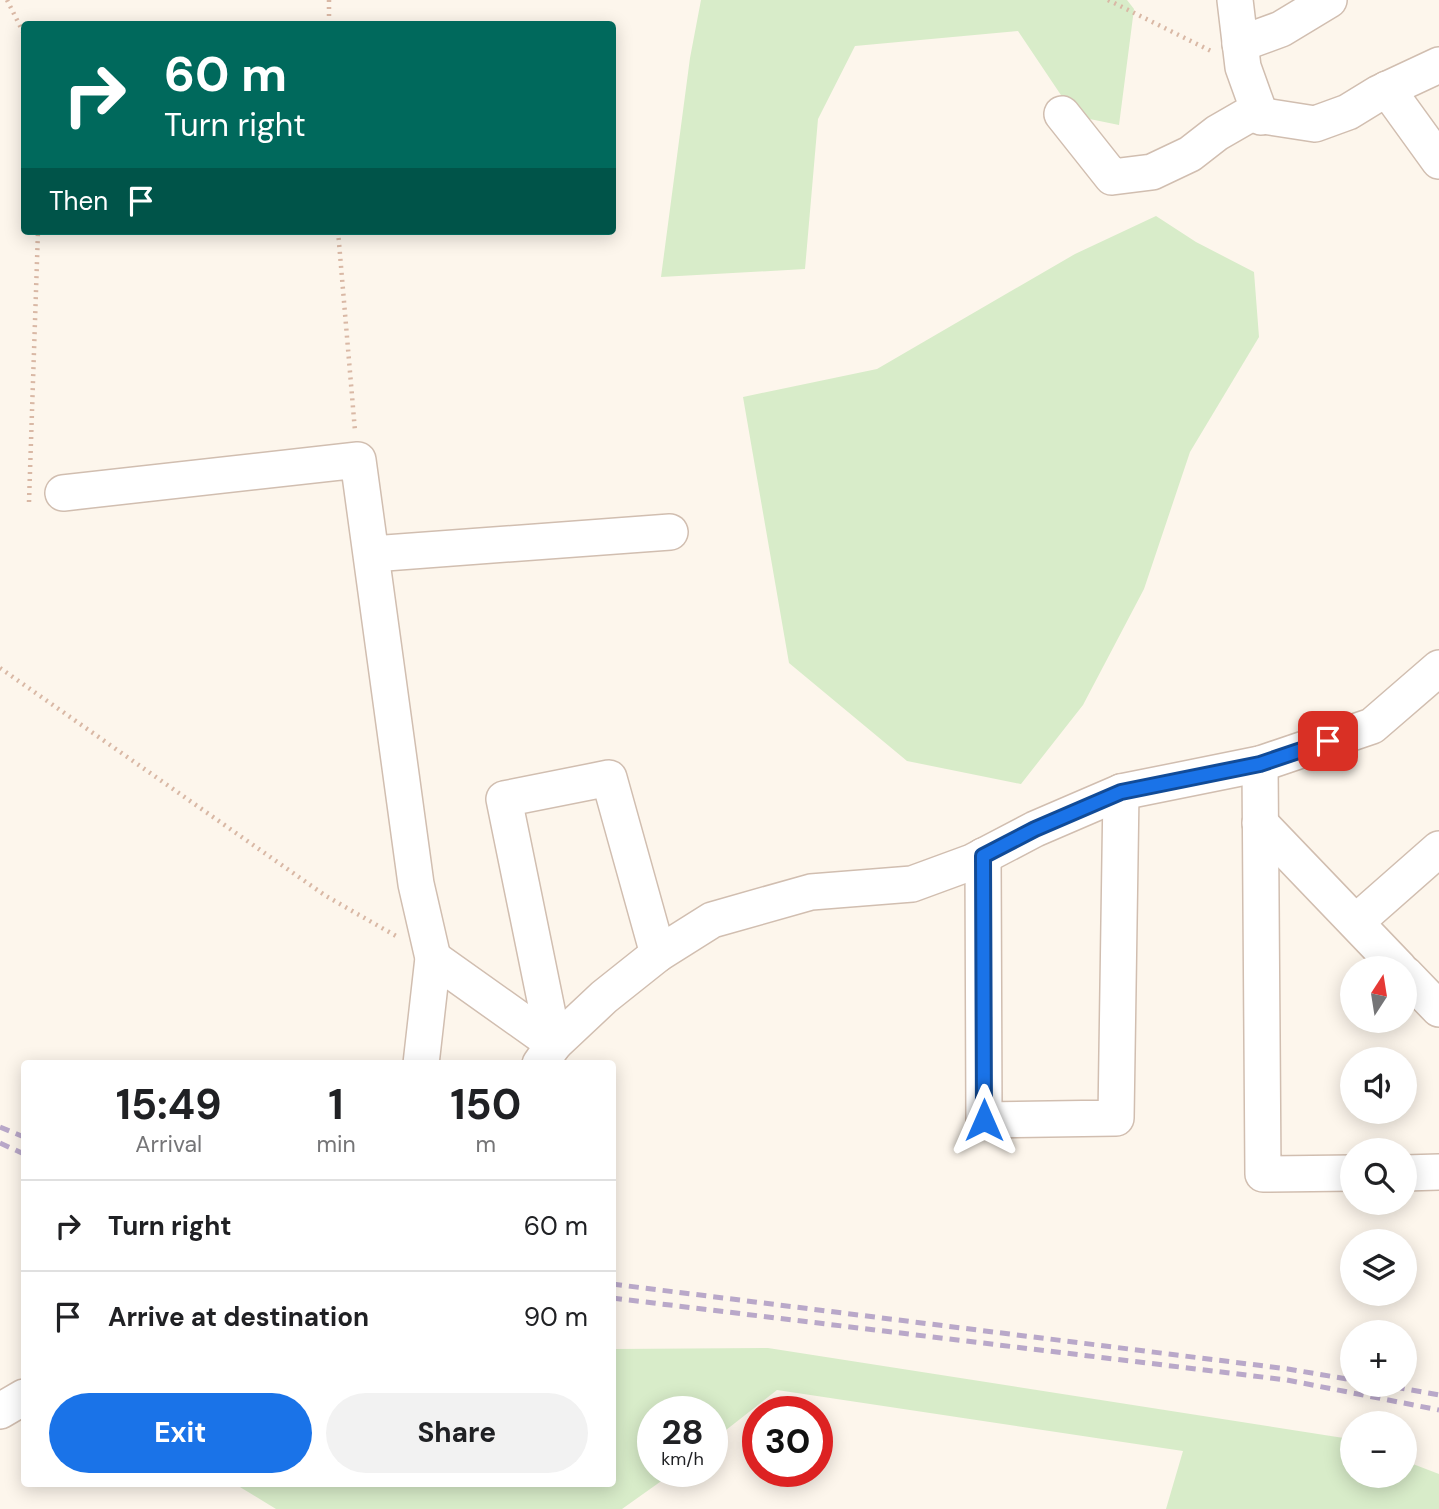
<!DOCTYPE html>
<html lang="en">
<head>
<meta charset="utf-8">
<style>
  body { margin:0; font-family:"DM Sans",sans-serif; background:#f2f2f2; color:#202124; height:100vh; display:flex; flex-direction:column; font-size:26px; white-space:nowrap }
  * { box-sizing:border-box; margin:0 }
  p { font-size:23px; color:#757577 }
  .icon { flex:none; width:38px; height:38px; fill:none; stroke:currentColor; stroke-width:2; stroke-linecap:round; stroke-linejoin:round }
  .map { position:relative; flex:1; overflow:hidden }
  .side { position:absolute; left:21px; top:1060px; width:595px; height:427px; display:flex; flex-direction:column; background:#fff; border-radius:7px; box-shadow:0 4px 18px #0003 }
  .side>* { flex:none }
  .top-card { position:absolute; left:21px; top:21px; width:595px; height:214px; border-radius:7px; box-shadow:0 4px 18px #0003; background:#00695c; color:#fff; overflow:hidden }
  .needle { width:46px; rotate:12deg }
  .fabs { position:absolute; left:1340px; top:956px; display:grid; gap:14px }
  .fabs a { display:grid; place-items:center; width:77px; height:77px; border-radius:50%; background:#fff; box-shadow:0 4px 18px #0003; font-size:35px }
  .speed { position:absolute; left:637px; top:1396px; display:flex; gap:14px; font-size:35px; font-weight:700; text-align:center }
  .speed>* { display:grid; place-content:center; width:91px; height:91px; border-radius:50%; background:#fff; box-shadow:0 4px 18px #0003; line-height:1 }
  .speed small { font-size:18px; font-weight:400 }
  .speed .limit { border:10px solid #d22; background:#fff; color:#111 }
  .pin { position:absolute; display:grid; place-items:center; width:60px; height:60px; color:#fff; margin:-30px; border-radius:14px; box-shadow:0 4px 10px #0006 }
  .me { position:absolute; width:77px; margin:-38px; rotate:0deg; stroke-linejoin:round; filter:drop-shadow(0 0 5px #0008) }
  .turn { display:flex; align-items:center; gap:24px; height:147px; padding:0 28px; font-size:32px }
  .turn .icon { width:91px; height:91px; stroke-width:2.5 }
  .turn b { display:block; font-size:49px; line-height:60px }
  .then { display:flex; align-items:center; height:66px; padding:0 28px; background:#0003; gap:14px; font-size:26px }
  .eta { display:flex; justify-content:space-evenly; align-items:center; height:119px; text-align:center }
  .eta b { font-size:42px; font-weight:700; line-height:49px }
  .action { display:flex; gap:14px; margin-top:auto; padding:14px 28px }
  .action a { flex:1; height:80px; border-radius:42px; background:#1a73e8; color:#fff; font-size:28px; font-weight:700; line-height:80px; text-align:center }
  .action a+a { background:#f2f2f2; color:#202124 }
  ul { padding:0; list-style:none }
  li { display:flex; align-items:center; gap:21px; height:91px; padding:0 28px; border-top:2px solid #e0e0e0 }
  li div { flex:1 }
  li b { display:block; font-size:26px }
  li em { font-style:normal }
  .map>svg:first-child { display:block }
  .green { fill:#d8ecc9 }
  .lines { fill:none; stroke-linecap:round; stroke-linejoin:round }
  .minor-casing { stroke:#d1beb0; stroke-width:38 }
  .path { stroke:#d9b8a5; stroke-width:4.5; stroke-dasharray:2 5; stroke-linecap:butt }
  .minor { stroke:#fff; stroke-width:35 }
  .rail { stroke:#b9a8c9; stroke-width:5; stroke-dasharray:10 7; stroke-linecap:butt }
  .route-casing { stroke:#114b97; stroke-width:18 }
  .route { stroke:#1a73e8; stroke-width:12 }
</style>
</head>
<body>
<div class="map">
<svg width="1439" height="1509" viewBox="0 0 1439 1509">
  <rect width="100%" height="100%" fill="#fdf6ec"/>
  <g class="green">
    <polygon points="701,0 1127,0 1134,9 1119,125 1075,116 1018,31 855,46 818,119 805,269 661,277 690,58"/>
    <polygon points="1156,216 1196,242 1254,272 1259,337 1190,452 1144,589 1083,705 1021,784 907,761 789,663 743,397 877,369 1075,254"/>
    <polygon points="768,1348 1350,1439 1353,1475 1405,1475 1405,1461 1439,1474 1439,1509 1166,1509 1183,1451 777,1390 712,1441 712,1412 653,1412 653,1472 674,1472 622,1509 276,1509 235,1484 612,1484 613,1349"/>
  </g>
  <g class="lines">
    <g class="minor-casing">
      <g id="minor">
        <polyline points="1235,0 1243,67 1261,117"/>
        <polyline points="1240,44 1281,29 1329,0"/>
        <polyline points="1387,89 1439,161"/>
        <polyline points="1062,114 1112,177 1152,172 1190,154 1217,133 1250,114 1315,124 1348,112 1379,93 1439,65"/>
        <polyline points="63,493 358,460 416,884 433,958 421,1064"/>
        <polyline points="372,554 670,532"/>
        <polyline points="1260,764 1263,1174 1353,1173"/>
        <polyline points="1260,823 1399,968"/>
        <polyline points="983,856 984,1120 1116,1118 1121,792"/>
        <polyline points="1356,922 1439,849"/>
        <polyline points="433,958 554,1044"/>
        <polyline points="1405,974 1439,1009"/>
        <polyline points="554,1044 504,799 609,778 658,954"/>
        <polyline points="540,1064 554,1044 604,997 658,954 712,920 811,892 912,884 972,862 1035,829 1121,792 1260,764 1372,726 1439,668"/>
        <polyline points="1405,1173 1439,1172"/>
        <polyline points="0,1411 24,1397"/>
      </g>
    </g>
    <g class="path">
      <polyline points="7,0 24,34"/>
      <polyline points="329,0 329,24"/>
      <polyline points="1108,0 1211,51"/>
      <polyline points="338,231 355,431"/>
      <polyline points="29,502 38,231"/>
      <polyline points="0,668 326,896 396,936"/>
    </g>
    <use href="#minor" class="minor"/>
    <g class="rail">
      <polyline points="0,1127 24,1137"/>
      <polyline points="0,1143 24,1154"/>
      <polyline points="612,1284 1288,1369 1353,1380"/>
      <polyline points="612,1298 1287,1380 1439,1410"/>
      <polyline points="1378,1384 1439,1395"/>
    </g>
  </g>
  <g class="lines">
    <g class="route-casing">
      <polyline id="route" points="984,1120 983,856 1035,829 1121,792 1260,764 1328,741"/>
    </g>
    <use href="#route" class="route"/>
  </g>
</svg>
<div class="fabs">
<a><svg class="needle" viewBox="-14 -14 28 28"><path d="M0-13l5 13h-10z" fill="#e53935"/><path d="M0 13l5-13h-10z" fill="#757577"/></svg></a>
<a><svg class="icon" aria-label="sound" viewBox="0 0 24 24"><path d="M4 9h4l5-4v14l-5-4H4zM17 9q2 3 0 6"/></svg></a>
<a><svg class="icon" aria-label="search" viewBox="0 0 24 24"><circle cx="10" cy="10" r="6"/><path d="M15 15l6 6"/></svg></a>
<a><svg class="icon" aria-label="layers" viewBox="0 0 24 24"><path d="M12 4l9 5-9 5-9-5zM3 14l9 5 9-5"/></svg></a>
<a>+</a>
<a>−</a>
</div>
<div class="speed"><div>28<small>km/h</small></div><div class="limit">30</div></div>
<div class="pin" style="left:1328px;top:741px;background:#d93025"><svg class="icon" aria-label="arrive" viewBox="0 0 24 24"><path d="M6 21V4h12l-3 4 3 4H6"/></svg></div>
<svg class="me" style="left:984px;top:1120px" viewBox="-20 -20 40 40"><path d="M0-17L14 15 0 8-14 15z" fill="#1a73e8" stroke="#fff" stroke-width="4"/></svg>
<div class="top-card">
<div class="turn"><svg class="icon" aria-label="right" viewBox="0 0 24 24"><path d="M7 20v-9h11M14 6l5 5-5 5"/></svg><div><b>60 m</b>Turn right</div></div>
<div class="then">Then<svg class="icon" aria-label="arrive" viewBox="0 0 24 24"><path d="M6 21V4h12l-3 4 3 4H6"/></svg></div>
</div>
<section class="side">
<div class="eta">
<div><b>15:49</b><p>Arrival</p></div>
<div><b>1</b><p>min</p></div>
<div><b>150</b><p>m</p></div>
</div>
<ul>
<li><svg class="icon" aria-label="right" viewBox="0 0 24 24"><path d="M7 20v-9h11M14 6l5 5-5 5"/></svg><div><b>Turn right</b></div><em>60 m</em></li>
<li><svg class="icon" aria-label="arrive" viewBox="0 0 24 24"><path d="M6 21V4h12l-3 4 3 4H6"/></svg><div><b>Arrive at destination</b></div><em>90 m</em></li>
</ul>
<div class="action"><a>Exit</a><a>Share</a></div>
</section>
</div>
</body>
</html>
